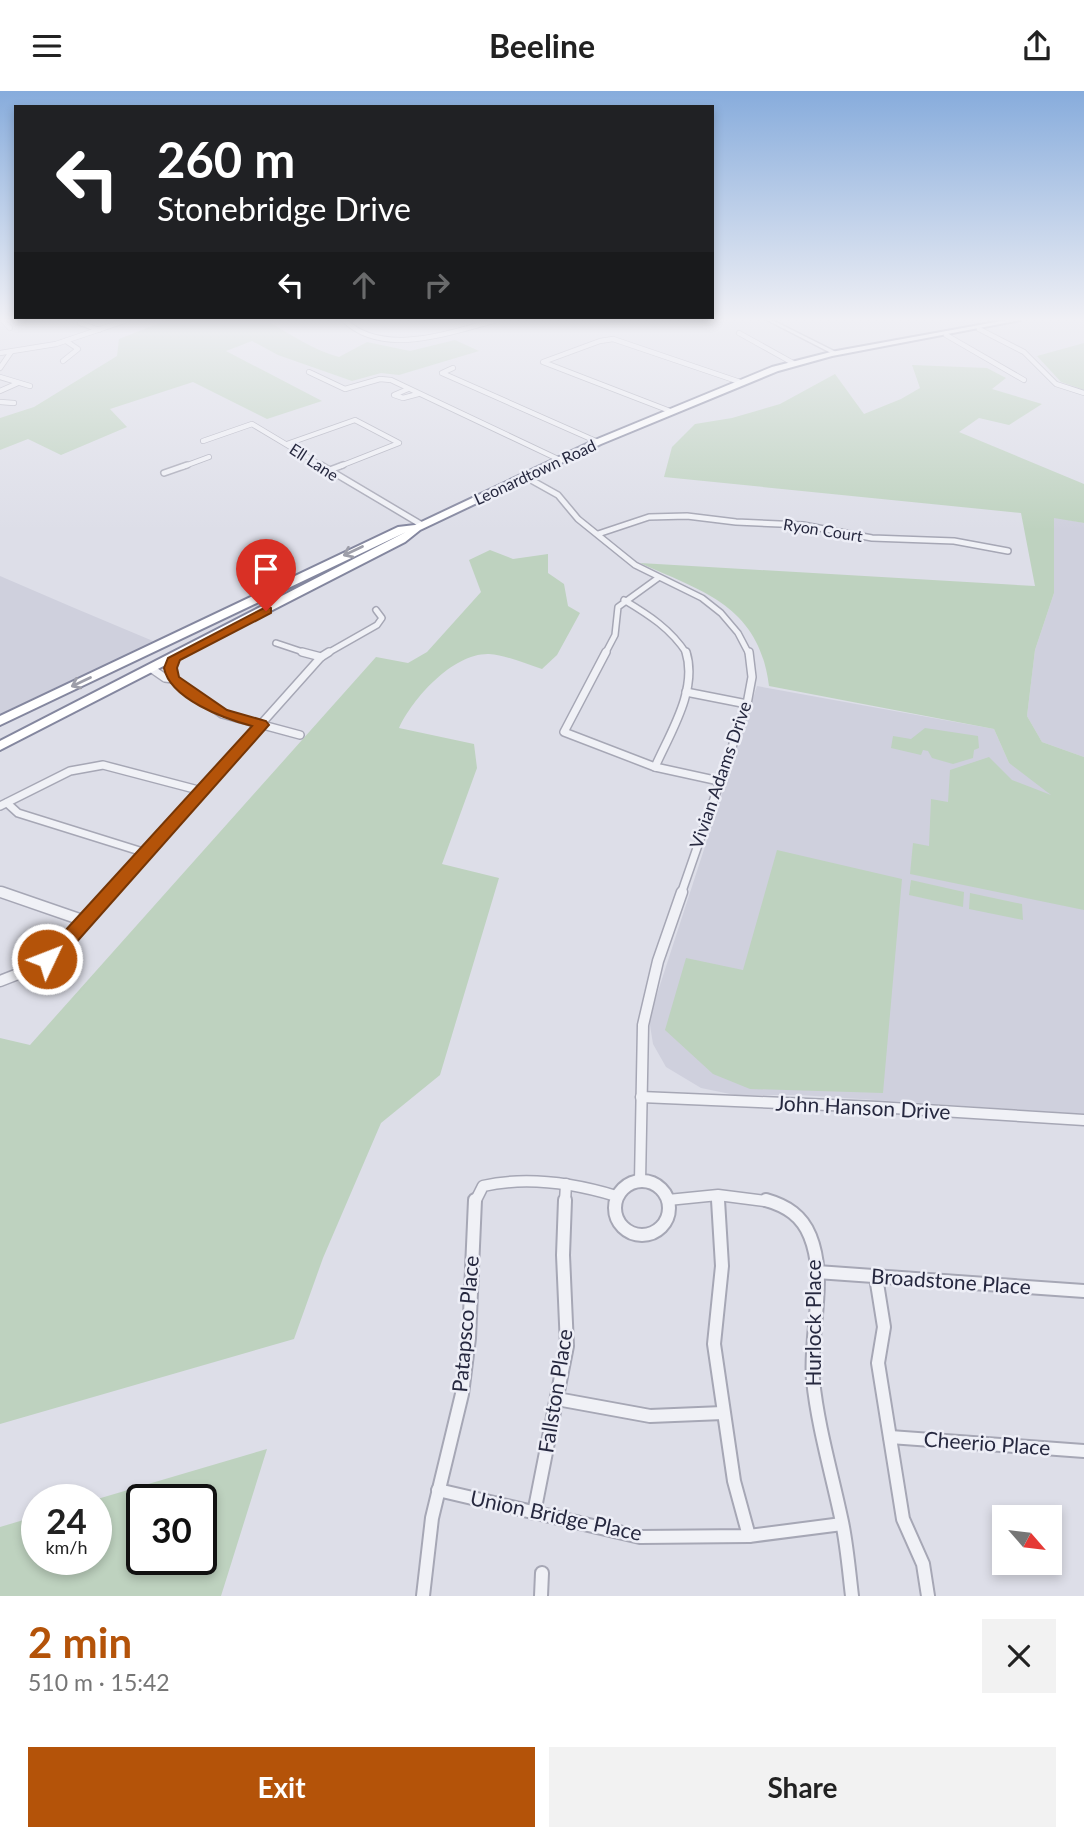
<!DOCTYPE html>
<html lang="en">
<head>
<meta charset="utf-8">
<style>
  body { margin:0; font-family:Lato,sans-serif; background:#f2f2f2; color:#222; height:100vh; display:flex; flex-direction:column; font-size:26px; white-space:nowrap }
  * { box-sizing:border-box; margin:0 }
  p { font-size:23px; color:#767676 }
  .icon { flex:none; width:38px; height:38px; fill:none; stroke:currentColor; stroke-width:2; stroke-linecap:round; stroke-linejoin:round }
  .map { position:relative; height:1505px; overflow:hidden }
  .side { display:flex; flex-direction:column; background:#fff; flex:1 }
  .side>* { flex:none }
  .hud { position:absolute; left:14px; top:14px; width:700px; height:214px; border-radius:0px; box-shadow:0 4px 10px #0003; background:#202124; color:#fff; overflow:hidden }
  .needle { width:46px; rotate:118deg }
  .buttons { position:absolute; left:992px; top:1414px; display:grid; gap:14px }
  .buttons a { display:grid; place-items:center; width:70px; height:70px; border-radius:0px; background:#fff; box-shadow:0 4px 10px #0003; font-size:35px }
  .speed { position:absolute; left:21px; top:1393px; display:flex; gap:14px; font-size:35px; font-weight:700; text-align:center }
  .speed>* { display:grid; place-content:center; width:91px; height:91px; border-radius:50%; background:#fff; box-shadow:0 4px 10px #0003; line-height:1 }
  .speed small { font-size:18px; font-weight:400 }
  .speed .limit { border:4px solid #111; border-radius:10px; background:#fff; color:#111 }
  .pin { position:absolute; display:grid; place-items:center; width:60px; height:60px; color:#fff; margin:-72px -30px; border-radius:50% 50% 50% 0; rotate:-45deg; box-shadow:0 0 7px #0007 }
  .pin .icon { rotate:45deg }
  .me { position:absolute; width:77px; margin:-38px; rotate:47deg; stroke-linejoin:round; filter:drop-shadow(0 0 5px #0008) }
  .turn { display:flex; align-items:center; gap:24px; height:147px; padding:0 28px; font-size:32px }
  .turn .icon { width:91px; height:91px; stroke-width:2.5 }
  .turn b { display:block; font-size:49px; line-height:60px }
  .lanes { display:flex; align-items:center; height:66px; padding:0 28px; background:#0003; justify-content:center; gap:35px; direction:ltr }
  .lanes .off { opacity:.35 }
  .round { display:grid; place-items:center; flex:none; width:74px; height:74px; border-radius:0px; background:#f2f2f2 }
  .overview { display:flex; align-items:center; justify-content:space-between; height:119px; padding:0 28px }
  h1 { font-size:42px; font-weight:700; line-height:52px; color:#b45309 }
  .primary-button { display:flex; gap:14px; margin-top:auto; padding:14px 28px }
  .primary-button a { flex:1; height:80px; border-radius:0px; background:#b45309; color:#fff; font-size:28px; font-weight:700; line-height:80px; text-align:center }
  .primary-button a+a { background:#f2f2f2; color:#222 }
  header { display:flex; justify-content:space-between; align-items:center; height:91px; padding:0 28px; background:#fff; font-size:32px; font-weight:700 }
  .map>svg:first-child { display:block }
  .built { fill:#cfd0dd }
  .green { fill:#bed2bf; fill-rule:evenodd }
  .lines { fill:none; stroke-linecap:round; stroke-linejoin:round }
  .minor-far4-casing { stroke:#a6a7b5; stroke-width:6 }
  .minor-far3-casing { stroke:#a6a7b5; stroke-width:8 }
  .minor-far2-casing { stroke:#a6a7b5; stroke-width:10 }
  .minor-far1-casing { stroke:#a6a7b5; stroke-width:13 }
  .minor-casing { stroke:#a6a7b5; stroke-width:16 }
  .tertiary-casing { stroke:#a6a7b5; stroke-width:3 }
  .trunk-casing { stroke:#84879f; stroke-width:4 }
  .minor-far4 { stroke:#f0f1f6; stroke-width:4.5 }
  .minor-far3 { stroke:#f0f1f6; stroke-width:5 }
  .minor-far2 { stroke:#f0f1f6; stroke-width:7 }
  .minor-far1 { stroke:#f0f1f6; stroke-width:10 }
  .minor { stroke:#f0f1f6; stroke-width:12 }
  .tertiary { fill:#f0f1f6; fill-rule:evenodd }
  .trunk { fill:#fff; fill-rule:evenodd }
  .oneway { stroke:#9d9ea9 }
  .route { fill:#b45309; stroke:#753606; stroke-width:2 }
  .labels { text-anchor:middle; stroke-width:5; stroke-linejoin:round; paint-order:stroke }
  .far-street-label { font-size:16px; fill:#26283f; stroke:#edeef6 }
  .street-label { font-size:18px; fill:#26283f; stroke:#edeef6 }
  .near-street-label { font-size:21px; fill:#26283f; stroke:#edeef6 }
</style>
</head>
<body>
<header><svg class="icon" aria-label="menu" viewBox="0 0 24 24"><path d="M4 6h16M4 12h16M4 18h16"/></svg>Beeline<svg class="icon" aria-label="share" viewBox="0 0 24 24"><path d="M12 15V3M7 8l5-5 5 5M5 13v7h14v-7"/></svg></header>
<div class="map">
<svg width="1084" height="1505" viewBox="0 0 1084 1505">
  <rect width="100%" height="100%" fill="#dddee8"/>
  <g class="built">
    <polygon points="1054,426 1084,432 1084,666 1042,651 1027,625 1035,559 1054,502"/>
    <polygon points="0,485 72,516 153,550 0,623"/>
    <polygon points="757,595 994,638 1009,672 1084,714 1084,1023 800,1004 735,1004 701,997 666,976 653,953 649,928"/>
  </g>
  <g class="green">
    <path d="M167,229h105l-3,2c23,13 44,28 70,35l28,-15 43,9 45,-11 24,11 -80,24 -18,-2 -29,8 -74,-26 -26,-14 -26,10 96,50 -55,18 -74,-37 -83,27 17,18 -66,28 -33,-16 -28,11v-32l34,-11 83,-51 2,-17z"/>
    <polygon points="1084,252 1084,299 1061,291 1037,265"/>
    <path d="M912,274l75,3 19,10 -14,11 50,15 -33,21 -30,-7 -20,14 125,52v39l-30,-5v75l-19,57 -8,66 15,26 42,15v153l-174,-36 3,-31 16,3 2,-47 17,3 2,-32 39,-13 23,23 39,15 -42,-32 -15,-34 -225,-43c-10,-80 -65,-94 -129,-123l395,23 -14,-73 -357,-36 8,-30 23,-23 37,-6 48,-14 55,-30 29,40 37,-15 19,-11z"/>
    <path d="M490,459l23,9 35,-5v19l16,11 4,22 12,7 -23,42 -15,14c-16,-5 -36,-14 -53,-15 -36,-1 -76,44 -90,74l75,16 3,24 -35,96 57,14 -59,197 -59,48 -58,135 -29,81 -294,85v-386l30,7 346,-388 32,6 19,-11 54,-60 -12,-32z"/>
    <polygon points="925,637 978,645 979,657 974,659 973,667 953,673 932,667 928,660 923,659 921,664 891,657 893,645 911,648"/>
    <polygon points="777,759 902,788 883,1002 750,998 713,983 665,939 686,867 743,879"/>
    <polygon points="911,789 964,801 963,816 909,804"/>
    <polygon points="970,802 1022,813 1023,829 969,818"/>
    <path d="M267,1358l-46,147h-221v-69l37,-11v43h59v-59h-2zM142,1409h59v59h-59z"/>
  </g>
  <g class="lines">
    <g class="minor-far4-casing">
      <g id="minor-far4">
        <polyline points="3,229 10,237"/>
        <path d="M344,229c39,38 107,12 153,0"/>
        <polyline points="80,232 99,239"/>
        <polyline points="979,238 1024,261 1056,293 1084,302"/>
        <polyline points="739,242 793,272"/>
        <polyline points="946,244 1024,289"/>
        <polyline points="0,262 56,253 127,229"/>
        <polyline points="63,270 78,258 66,250"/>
        <polyline points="0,277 11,261"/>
        <polyline points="453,277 442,282 598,351"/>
        <polyline points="309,281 345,298 380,288 391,289 560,369"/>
        <polyline points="0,286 30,295"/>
        <polyline points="408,298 394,304 403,307 418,303"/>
        <polyline points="0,300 18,292"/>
        <polyline points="0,311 14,312"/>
        <polyline points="670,320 543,271 600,250 613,248 740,291"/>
        <polyline points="203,350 252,333 324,376"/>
        <polyline points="287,353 355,329 399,352 338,376"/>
        <polyline points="182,376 209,366"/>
      </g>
    </g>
    <g class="minor-far3-casing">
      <g id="minor-far3">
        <polyline points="321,374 422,434"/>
        <polyline points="327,380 343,374"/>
        <polyline points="164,382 187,374"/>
        <polyline points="524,385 558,404 578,428 635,474 702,507 721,522 738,542 749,563"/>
        <polyline points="598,443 649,426 687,425 736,431 803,434 872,447 954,450 1008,460"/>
        <path d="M624,509c25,15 47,29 63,54"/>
        <polyline points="276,552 309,563"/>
        <polyline points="326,563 377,534 382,527 376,519"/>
        <polyline points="605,563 615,544 618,516 658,487"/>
      </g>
    </g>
    <g class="minor-far2-casing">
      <g id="minor-far2">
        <polyline points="302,561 321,566"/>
        <polyline points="606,561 564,641 655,676 719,690"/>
        <polyline points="152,578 165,587 173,588 222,623 300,644"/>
        <polyline points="173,588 170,577 175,567"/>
        <polyline points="686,601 747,613"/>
        <path d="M655,676c15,-34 43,-77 31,-115"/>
        <polyline points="7,712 18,722 146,762"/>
        <polyline points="0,715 70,680 103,674 202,700"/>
        <polyline points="0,801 6,803"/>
        <polyline points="109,803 321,566 329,561"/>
        <polyline points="681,803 747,613 752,586 749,561"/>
      </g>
    </g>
    <g class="minor-far1-casing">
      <g id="minor-far1">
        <polyline points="1,801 85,830"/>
        <polyline points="0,890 36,876 58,860 110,801"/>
        <polyline points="641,1006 877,1016 1084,1029"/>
        <polyline points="640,1090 643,934 658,870 682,801"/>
        <polyline points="718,1105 718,1111"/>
        <polyline points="668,1109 718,1104 773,1111"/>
        <path d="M475,1111l8,-16c44,-10 90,-3 133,10"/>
        <polyline points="565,1111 566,1093"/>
      </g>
    </g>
    <g class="minor-casing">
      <g id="minor">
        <circle cx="642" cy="1117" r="27"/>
        <polyline points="718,1109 722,1175 714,1253 734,1390 749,1445"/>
        <path d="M766,1109c21,6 36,16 44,36 18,44 -1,97 3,144 5,48 19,94 29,142 5,24 7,49 10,74"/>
        <polyline points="817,1181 1084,1200"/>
        <polyline points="876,1186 884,1236 878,1272 903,1428 923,1473 928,1505"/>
        <polyline points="557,1308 650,1325 723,1322"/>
        <polyline points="890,1346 1084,1360"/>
        <polyline points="438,1399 640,1446 749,1445 842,1433"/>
        <polyline points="534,1422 567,1255 563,1164 565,1109"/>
        <polyline points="423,1505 432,1427 462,1303 469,1247 475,1109"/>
        <polyline points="541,1505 542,1482"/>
      </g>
    </g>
    <g class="tertiary-casing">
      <polygon id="tertiary" points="767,229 772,229 838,262 833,263"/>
    </g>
    <g class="trunk-casing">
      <polygon id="trunk" points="1007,229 1020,229 832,265 778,280 601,353 420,439 405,451 0,659 0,650 406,441 0,634 0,625 398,436 415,434 595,349 772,276 831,261"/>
    </g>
    <use href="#minor-far4" class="minor-far4"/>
    <use href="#minor-far3" class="minor-far3"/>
    <use href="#minor-far2" class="minor-far2"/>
    <use href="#minor-far1" class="minor-far1"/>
    <use href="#minor" class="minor"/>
    <use href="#tertiary" class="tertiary"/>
    <use href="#trunk" class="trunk"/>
  </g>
  <defs><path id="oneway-shaft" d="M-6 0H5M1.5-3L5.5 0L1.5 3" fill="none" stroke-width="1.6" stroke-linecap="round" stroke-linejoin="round" transform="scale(1.75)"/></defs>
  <g class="oneway">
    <use href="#oneway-shaft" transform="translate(353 460) rotate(155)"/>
    <use href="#oneway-shaft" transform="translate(81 591) rotate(155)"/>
  </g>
  <linearGradient id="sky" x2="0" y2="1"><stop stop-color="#87acdc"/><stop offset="0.52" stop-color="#f0f0f5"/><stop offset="1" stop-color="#f0f0f5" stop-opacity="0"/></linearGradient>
  <rect width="1084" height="439" fill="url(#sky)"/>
  <path class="route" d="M266,516l5,1v5l-91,47 -3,8 2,9 48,33 39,11 3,4 -203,229 -13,10h-13l-2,-5 15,-15 199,-218c-27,-7 -82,-27 -88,-58l4,-10z"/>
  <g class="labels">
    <g class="far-street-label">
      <text transform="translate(314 371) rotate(33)" y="6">Ell Lane</text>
      <text transform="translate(535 381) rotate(-25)" y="6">Leonardtown Road</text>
      <text transform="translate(823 439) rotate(9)" y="6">Ryon Court</text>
    </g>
    <g class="street-label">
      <text transform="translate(721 684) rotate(-71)" y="6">Vivian Adams Drive</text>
    </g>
    <g class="near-street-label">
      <text transform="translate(863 1017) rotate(3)" y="7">John Hanson Drive</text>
      <text transform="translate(951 1191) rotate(4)" y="7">Broadstone Place</text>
      <text transform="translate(814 1232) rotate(-90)" y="7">Hurlock Place</text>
      <text transform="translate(466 1233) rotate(-85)" y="7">Patapsco Place</text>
      <text transform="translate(556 1300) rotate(-81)" y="7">Fallston Place</text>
      <text transform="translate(987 1353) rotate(4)" y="7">Cheerio Place</text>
      <text transform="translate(556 1425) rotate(12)" y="7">Union Bridge Place</text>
    </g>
  </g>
</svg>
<div class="buttons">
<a><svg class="needle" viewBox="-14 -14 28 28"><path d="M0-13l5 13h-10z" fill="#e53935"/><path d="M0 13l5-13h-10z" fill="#767676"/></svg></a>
</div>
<div class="speed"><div>24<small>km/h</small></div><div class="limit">30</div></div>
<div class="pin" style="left:266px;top:520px;background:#d93025"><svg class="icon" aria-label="arrive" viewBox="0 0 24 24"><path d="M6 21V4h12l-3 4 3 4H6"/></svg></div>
<svg class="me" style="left:47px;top:868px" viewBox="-20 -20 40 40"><circle r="17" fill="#b45309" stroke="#fff" stroke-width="3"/><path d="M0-11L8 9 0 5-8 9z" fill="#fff"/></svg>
<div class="hud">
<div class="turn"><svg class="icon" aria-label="left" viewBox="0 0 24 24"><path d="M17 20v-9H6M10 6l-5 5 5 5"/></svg><div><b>260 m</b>Stonebridge Drive</div></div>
<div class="lanes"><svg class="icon" aria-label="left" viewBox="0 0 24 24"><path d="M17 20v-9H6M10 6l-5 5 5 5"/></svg><svg class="icon off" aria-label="ahead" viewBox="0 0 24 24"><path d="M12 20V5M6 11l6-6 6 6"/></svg><svg class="icon off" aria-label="right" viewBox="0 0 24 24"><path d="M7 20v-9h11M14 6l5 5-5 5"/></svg></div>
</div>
</div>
<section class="side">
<div class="overview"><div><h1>2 min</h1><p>510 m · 15:42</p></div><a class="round"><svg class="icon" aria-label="close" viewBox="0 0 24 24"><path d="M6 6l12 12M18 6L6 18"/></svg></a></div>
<div class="primary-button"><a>Exit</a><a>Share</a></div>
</section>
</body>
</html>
